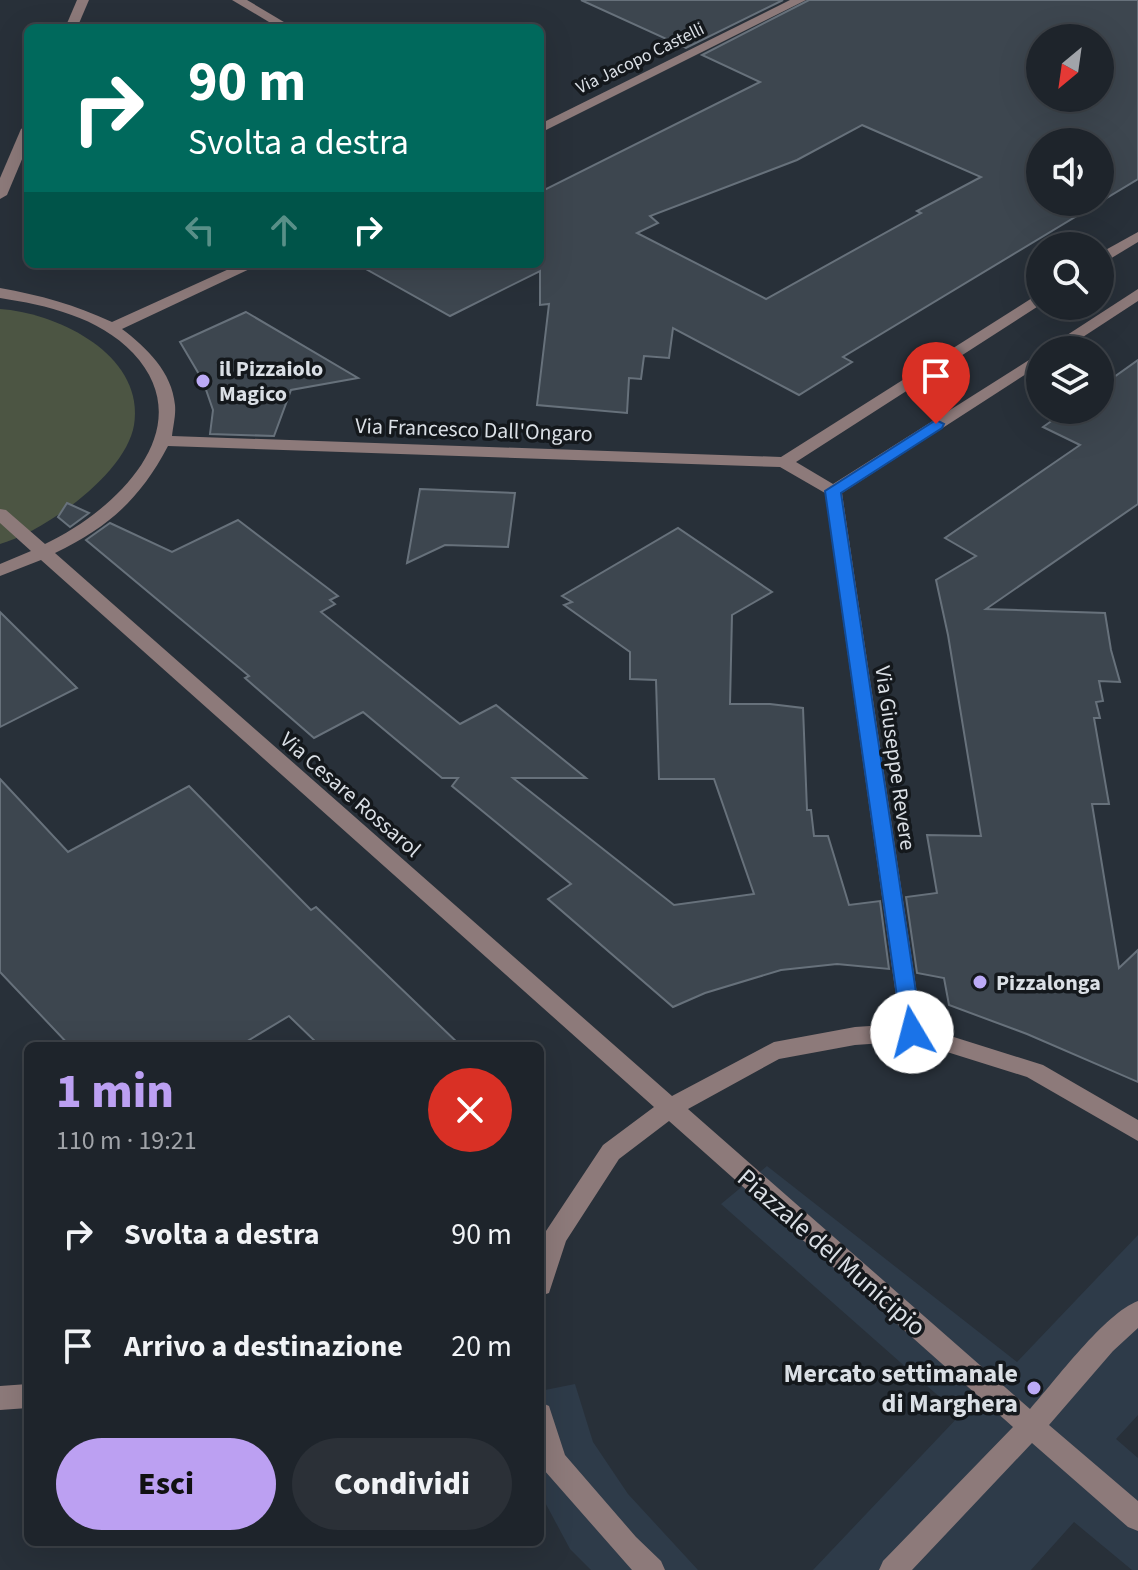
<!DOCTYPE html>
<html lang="it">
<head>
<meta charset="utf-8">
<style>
  body { margin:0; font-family:"Source Sans 3",sans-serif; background:#2b3037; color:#f1f3f6; height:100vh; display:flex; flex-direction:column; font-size:30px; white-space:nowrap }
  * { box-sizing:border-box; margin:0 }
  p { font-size:26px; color:#a1a4a9 }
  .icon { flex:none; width:44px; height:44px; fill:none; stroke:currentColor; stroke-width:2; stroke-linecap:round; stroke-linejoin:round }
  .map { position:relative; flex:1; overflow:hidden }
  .drawer { position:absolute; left:24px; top:1042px; width:520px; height:504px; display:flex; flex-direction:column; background:#1e242b; border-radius:12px; box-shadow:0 8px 32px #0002,0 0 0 2px #3c4147 }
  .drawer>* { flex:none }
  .top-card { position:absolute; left:24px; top:24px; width:520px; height:244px; border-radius:12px; box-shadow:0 8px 32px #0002,0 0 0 2px #3c4147; background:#00695c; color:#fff; overflow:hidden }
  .needle { width:52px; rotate:209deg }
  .buttons { position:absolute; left:1026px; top:24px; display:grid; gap:16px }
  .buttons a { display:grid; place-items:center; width:88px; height:88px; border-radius:50%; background:#1e242b; box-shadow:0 8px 32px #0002,0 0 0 2px #3c4147; font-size:40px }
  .pin { position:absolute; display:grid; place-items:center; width:68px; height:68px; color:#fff; margin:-82px -34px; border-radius:50% 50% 50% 0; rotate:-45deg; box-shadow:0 0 8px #0007 }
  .pin .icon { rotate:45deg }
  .me { position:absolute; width:88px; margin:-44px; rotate:352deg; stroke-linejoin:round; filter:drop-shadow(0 0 6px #0008) }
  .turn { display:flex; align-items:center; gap:28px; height:168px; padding:0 32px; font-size:36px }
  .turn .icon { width:104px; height:104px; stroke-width:2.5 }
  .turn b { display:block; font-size:56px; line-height:68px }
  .lanes { display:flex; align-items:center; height:76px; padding:0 32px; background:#0003; justify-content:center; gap:40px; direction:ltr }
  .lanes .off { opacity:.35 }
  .round { display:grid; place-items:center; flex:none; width:84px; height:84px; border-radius:42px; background:#2b3037 }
  .overview { display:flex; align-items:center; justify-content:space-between; height:136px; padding:0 32px }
  h1 { font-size:48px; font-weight:800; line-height:60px; color:#bca0f2 }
  .button { display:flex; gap:16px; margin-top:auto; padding:16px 32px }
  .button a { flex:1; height:92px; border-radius:48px; background:#bca0f2; color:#111; font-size:32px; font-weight:800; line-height:92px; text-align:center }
  .button a+a { background:#2b3037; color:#f1f3f6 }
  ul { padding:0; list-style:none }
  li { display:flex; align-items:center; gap:24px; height:112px; padding:0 32px }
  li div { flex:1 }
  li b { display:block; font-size:30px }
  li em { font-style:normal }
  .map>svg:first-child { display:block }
  .built { fill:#2e3b49 }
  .green { fill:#4c5543 }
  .building { fill:#3d464f; stroke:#67717b; stroke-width:2; fill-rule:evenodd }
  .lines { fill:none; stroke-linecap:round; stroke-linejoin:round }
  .minor { fill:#8d7a7a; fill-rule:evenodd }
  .route { fill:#1a73e8; stroke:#114b97; stroke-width:2 }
  .poi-dot { fill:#bcaaf6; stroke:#14181c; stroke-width:3 }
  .labels { text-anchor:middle; stroke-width:7; stroke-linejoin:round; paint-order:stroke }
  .far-street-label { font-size:18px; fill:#dadfe5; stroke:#14181c }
  .poi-label { font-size:22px; font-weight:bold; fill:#dadfe5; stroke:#14181c; text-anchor:start }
  .street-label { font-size:22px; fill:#dadfe5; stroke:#14181c }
  .near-street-label { font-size:26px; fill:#dadfe5; stroke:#14181c }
  .near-poi-label { font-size:26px; font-weight:bold; fill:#dadfe5; stroke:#14181c; text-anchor:end }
</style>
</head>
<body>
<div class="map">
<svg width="1138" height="1570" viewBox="0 0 1138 1570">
  <rect width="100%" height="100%" fill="#283039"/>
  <g class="built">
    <polygon points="767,1166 1017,1362 1138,1235 1138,1415 1116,1439 1138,1458 1138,1570 1132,1570 1074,1522 1031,1570 813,1570 960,1415 721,1204"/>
    <polygon points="575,1384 593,1442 628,1494 698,1570 591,1570 570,1549 540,1493 540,1391"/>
  </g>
  <path class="green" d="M0,309c58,4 145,46 134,116 -8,49 -89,106 -134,119z"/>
  <g class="building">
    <polygon points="581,0 783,0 686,48"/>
    <path d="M809,0h329v179l-295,178 9,5 -53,33 -126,-67 -4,30 -25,-2 -3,23 -12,-1 -2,35 -90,-8 12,-101 -9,1v-34l-90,45 -93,-52h183v-72l220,-110 -58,-27zM1040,38h60v60h-60zM862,125l119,52 -64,34 4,2 -155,86 -129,-66 21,-10 -8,-7 147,-56zM1040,142h60v60h-60z"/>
    <polygon points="246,312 358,378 291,390 274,436 210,434 213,410 203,381 180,342"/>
    <polygon points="1138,360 1138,504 986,609 1105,613 1111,650 1120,682 1099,681 1103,701 1096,702 1100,718 1094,718 1109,804 1092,804 1119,968 1138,950 1138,1082 1027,1034 949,1005 944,978 917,973 906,897 937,893 927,835 981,836 948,635 936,580 976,556 945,538 1080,445 1043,427 1067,410 1100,410 1100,387"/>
    <polygon points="420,489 515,493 508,547 445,545 407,563"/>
    <polygon points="67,503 89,513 70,527 58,517"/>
    <polygon points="238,520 338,596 330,600 335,604 321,612 460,724 496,705 586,778 513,778 674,905 754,894 714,779 659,779 656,680 630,679 630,652 564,605 572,602 562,596 678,528 772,592 732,615 730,704 770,704 803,708 807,810 811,810 814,836 828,836 849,905 880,901 889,969 837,964 781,970 705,993 673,1007 548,899 571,884 452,786 458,778 442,778 363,712 314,738 245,678 249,676 86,540 110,523 172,552"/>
    <polygon points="0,612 77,688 0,727"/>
    <polygon points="0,779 68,852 189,786 311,910 316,907 461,1046 320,1046 289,1016 239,1046 70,1046 0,972"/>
  </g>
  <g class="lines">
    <g class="minor">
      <polygon points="77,0 89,0 77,28 65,28"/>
      <polygon points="232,0 247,0 294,28 279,28"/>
      <polygon points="790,0 806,0 540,133 540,124"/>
      <polygon points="28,125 28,145 7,195 0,199 0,178 21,129"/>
      <polygon points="1138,232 1138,242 1100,265 1100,253"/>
      <path d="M240,264h20l-138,65c25,19 50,43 53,76 1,10 -2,22 -3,31l609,21 259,-164v12l-244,157 37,22 207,-131v12l-198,128 80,534 121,38 95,55v21l-111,-64 -115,-36 -57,4 -76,14 -91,50 342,300c25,-28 75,-96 108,-108v27l-25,23 -64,74 89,76v30l-10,-4 -96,-84 -120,127h-33l4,-9 130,-134 -344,-306 -50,38 -53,82 -17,52 -9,3v-49l6,-16 57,-86 51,-38 -613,-547 -41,16v-12l31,-13 -31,-28v-14l6,1 39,34c68,-32 159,-115 88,-191 -34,-36 -87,-48 -133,-55v-10c40,7 75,17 112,34zM168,446l612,21 45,26 75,531 -45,3 -81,15 -102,54 -617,-543c54,-26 85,-54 113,-107z"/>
      <polygon points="1138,289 1138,301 1063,350 1044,350"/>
      <polygon points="28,1384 28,1408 0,1410 0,1386"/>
      <polygon points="540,1402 549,1406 565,1455 636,1537 661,1561 665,1570 632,1570 544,1470 540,1461"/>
    </g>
  </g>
  <polygon class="route" points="936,420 944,424 942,428 841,493 922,1032 919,1038 905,1038 902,1032 825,491"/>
  <g class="poi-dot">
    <circle cx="203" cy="381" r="8"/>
    <circle cx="980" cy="982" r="8"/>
    <circle cx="1034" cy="1388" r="8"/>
  </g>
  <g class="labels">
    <g class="far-street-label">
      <text transform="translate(640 58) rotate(-26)" y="6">Via Jacopo Castelli</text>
    </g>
    <g class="poi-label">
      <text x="219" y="376">il Pizzaiolo<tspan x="219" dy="25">Magico</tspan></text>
      <text x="996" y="990">Pizzalonga</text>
    </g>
    <g class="street-label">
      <text transform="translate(474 429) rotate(2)" y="8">Via Francesco Dall'Ongaro</text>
      <text transform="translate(896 758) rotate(82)" y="8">Via Giuseppe Revere</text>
      <text transform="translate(351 794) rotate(41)" y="8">Via Cesare Rossarol</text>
    </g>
    <g class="near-street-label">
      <text transform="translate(832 1252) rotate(41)" y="9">Piazzale del Municipio</text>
    </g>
    <g class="near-poi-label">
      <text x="1018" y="1382">Mercato settimanale<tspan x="1018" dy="30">di Marghera</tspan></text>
    </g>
  </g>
</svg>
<div class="buttons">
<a><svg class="needle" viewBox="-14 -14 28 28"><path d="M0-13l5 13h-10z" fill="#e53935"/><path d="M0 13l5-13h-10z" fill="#a1a4a9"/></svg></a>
<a><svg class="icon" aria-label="sound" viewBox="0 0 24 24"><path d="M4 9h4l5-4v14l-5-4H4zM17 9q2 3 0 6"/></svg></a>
<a><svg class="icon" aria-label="search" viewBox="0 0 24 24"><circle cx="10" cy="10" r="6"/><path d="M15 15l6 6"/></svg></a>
<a><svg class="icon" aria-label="layers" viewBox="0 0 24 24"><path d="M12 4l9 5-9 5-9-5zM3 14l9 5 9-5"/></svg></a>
</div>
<div class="pin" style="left:936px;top:424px;background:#d93025"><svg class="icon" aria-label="arrive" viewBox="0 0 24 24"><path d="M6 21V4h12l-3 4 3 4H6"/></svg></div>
<svg class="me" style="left:912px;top:1032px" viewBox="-20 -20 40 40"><circle r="19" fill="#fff"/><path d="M0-13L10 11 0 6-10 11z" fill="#1a73e8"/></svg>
<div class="top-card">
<div class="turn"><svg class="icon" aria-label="right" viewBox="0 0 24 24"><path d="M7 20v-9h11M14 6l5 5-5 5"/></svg><div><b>90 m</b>Svolta a destra</div></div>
<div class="lanes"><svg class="icon off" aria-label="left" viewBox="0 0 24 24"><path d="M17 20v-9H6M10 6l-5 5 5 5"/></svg><svg class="icon off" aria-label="ahead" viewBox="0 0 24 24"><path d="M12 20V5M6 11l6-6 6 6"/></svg><svg class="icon" aria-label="right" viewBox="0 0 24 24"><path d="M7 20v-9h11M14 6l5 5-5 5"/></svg></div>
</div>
<section class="drawer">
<div class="overview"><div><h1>1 min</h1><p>110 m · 19:21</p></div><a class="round" style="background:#d93025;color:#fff"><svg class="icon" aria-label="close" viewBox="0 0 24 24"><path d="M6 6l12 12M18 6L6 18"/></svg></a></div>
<ul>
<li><svg class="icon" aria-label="right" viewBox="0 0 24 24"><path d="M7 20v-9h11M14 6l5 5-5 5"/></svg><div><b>Svolta a destra</b></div><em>90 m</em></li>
<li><svg class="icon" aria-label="arrive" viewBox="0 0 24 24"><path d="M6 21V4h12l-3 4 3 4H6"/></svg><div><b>Arrivo a destinazione</b></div><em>20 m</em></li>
</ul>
<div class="button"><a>Esci</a><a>Condividi</a></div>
</section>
</div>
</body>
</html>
